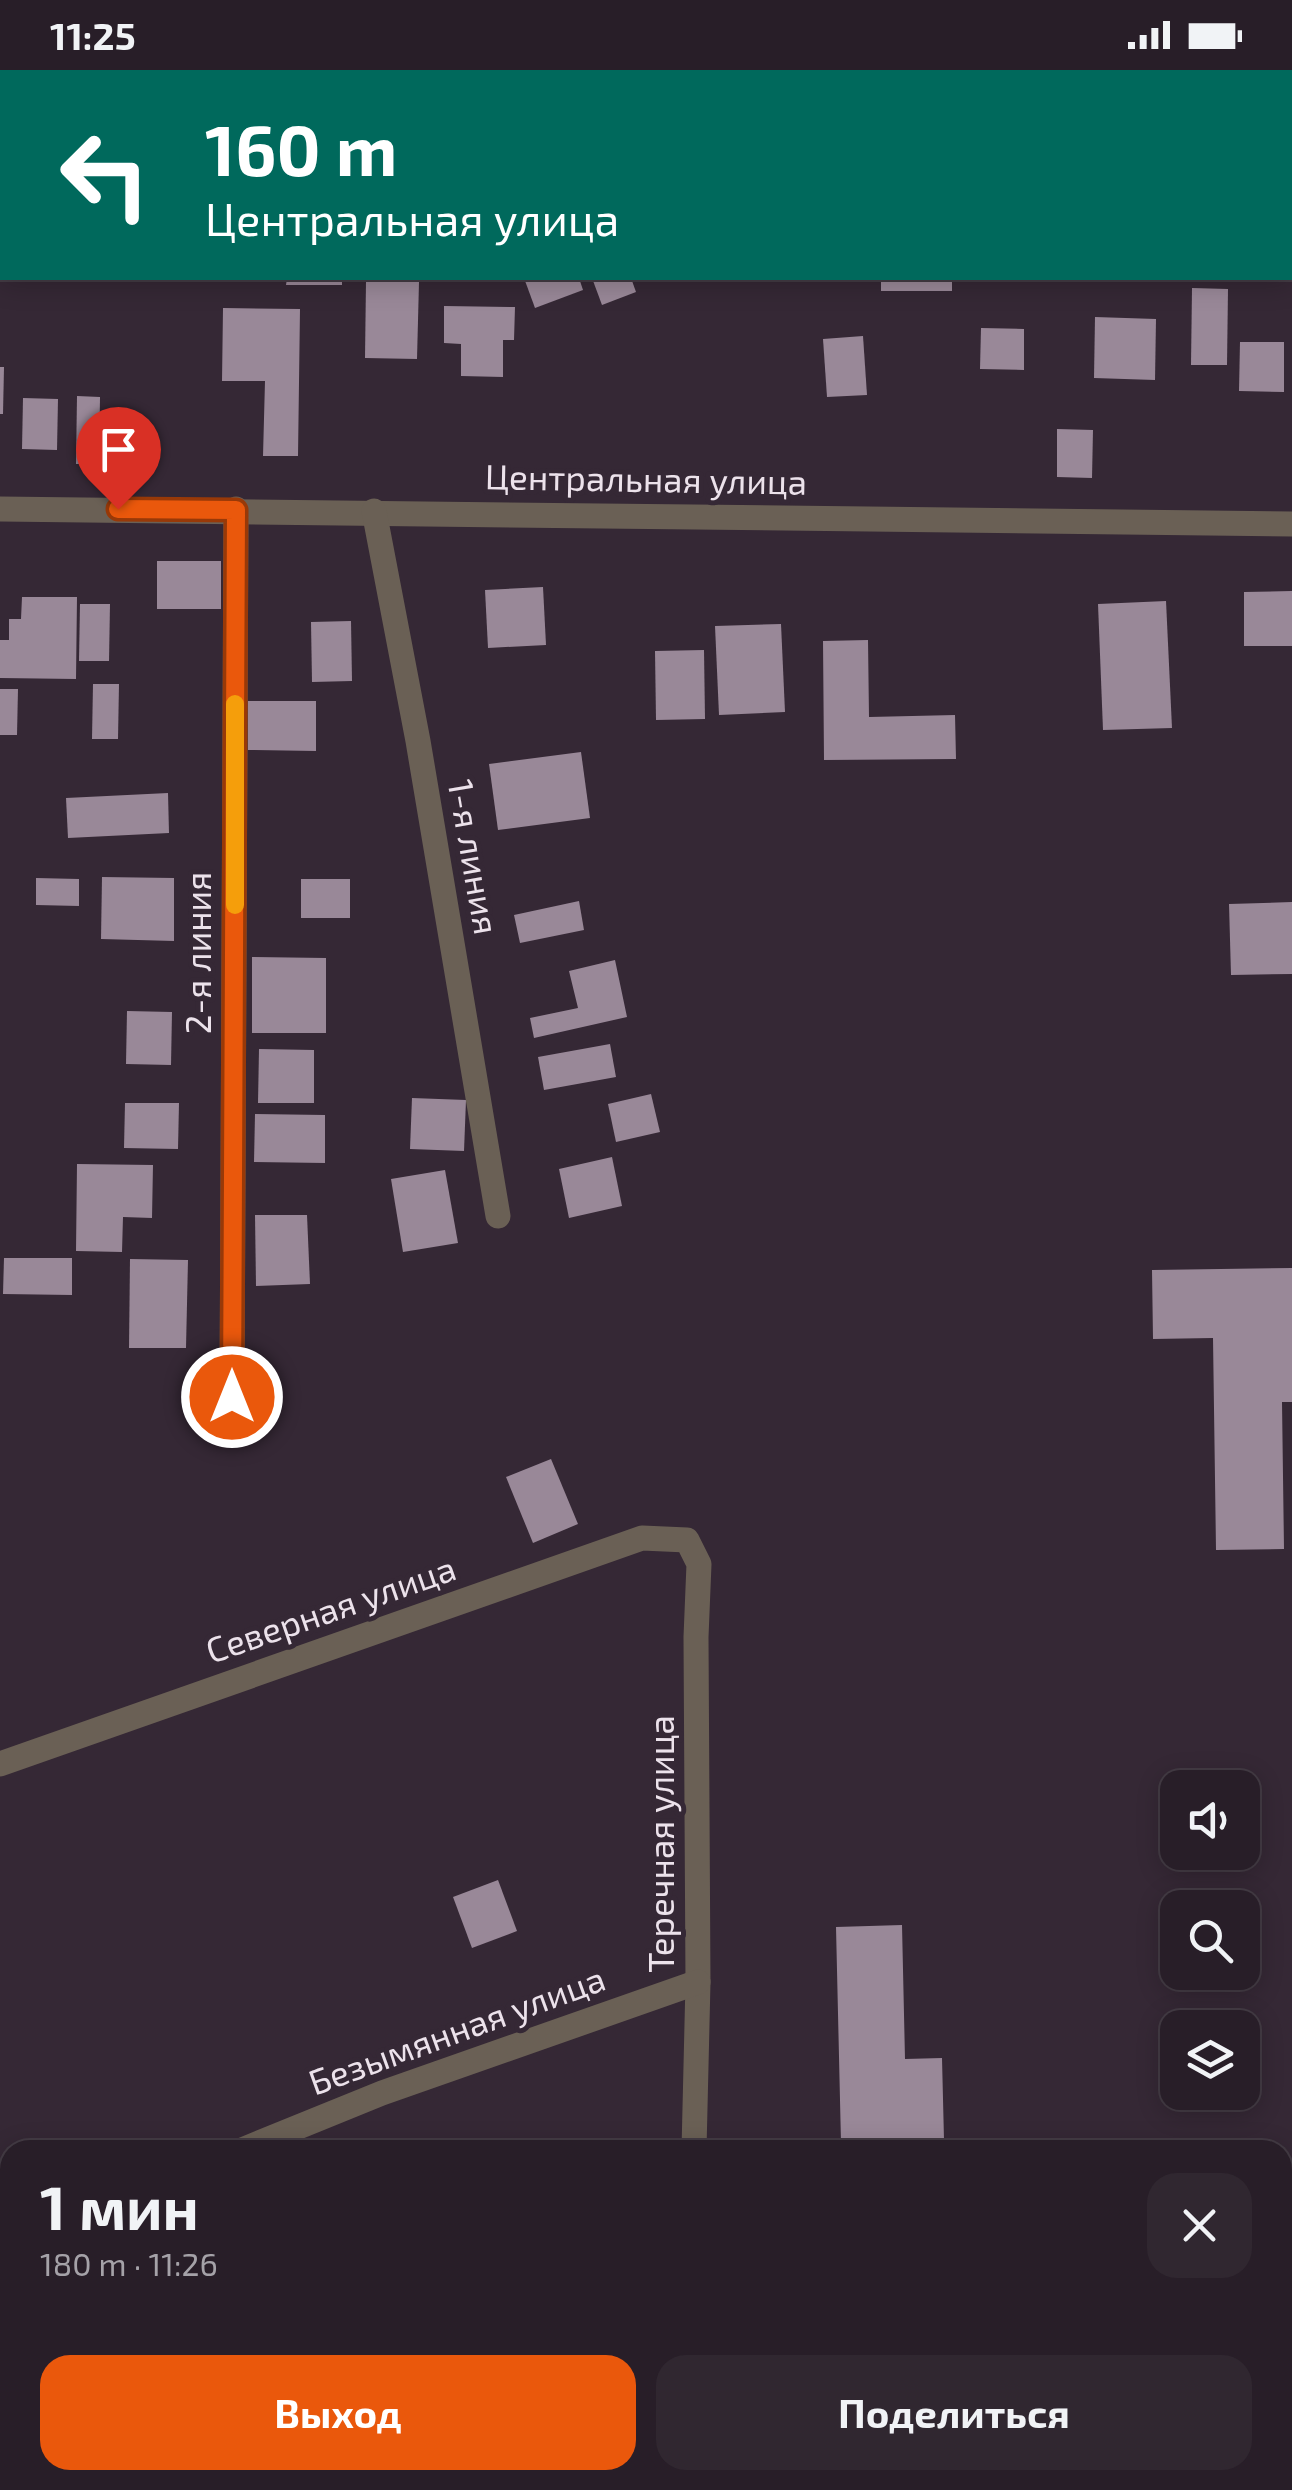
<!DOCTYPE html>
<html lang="ru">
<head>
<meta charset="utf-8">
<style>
  body { margin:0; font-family:"Exo 2",sans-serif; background:#302730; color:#f1f3f6; height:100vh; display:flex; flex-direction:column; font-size:38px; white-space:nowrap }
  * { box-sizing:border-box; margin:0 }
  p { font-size:32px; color:#a5a2a8 }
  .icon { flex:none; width:55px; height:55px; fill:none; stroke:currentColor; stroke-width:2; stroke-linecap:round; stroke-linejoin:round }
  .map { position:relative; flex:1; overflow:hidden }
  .sheet { position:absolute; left:0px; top:2070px; width:1292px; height:350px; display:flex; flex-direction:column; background:#281e28; border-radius:30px 30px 0 0; box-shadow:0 5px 25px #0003,0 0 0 2px #443c45 }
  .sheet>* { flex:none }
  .guide { position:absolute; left:0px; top:0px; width:1292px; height:210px; box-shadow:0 5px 25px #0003,0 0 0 2px #443c45; background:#00695c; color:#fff; overflow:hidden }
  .fabs { position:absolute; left:1160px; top:1700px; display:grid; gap:20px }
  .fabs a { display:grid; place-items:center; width:100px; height:100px; border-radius:20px; background:#281e28; box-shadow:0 5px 25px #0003,0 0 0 2px #443c45; font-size:50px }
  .pin { position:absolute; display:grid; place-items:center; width:85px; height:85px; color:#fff; margin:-102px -42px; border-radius:50% 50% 50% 0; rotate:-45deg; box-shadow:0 0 10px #0007 }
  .pin .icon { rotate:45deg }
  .me { position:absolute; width:110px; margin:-55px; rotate:0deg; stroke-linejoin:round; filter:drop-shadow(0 0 8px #0008) }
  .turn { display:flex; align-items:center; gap:35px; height:210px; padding:0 40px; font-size:45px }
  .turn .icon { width:130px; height:130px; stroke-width:2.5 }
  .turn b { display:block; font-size:70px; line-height:85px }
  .round { display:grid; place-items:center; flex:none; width:105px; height:105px; border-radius:30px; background:#302730 }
  .overview { display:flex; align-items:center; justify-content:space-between; height:170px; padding:0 40px }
  h1 { font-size:60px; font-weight:700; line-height:75px }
  .cta { display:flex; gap:20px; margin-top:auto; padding:20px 40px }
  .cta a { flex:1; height:115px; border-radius:30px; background:#ea580c; color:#fff; font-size:40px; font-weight:700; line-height:115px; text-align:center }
  .cta a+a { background:#302730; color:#f1f3f6 }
  .status { display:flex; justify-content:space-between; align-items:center; height:70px; padding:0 50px; background:#281e28; direction:ltr }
  .status svg { height:28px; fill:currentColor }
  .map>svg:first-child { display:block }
  .building { fill:#998898 }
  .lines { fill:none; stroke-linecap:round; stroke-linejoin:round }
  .minor { stroke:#6a6055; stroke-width:25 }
  .major { stroke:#a7917c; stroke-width:25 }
  .route-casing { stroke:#983908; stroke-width:25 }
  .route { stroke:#ea580c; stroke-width:18 }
  .slow { stroke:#f59e0b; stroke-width:18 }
  .labels { text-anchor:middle; stroke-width:10; stroke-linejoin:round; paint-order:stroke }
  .street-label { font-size:35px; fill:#ece2eb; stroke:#352835 }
</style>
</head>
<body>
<div class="status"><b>11:25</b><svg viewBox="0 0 49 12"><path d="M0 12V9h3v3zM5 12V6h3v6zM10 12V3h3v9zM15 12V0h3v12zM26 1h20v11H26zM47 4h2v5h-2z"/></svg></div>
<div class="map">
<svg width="1292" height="2420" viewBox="0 0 1292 2420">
  <rect width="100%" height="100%" fill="#352835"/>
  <g class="building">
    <polygon points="287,208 342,208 342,215 286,215"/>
    <polygon points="524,208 579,208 583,220 535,238"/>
    <polygon points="592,208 631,208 636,222 602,235"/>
    <rect x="881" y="208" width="71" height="13"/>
    <polygon points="366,211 419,212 417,289 365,288"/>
    <polygon points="1192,218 1228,219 1227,295 1191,295"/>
    <polygon points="444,236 515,237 514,270 503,270 503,307 461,306 461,274 444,273"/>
    <polygon points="223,238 300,239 298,386 263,386 265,311 222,311"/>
    <polygon points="1095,247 1156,249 1155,310 1094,308"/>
    <polygon points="981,258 1024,259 1024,300 980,299"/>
    <polygon points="863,266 867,325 827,327 823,269"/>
    <polygon points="1240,272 1284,272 1284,322 1239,321"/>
    <polygon points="0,297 4,297 3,344 0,344"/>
    <polygon points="77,326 100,327 99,394 76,394"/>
    <polygon points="23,328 58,329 57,380 22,379"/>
    <polygon points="1057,359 1093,360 1092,408 1057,407"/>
    <rect x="157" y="491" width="64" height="48"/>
    <polygon points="543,517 546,575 488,578 485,520"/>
    <polygon points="1292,521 1292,576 1244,576 1244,522"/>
    <polygon points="22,527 77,527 76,609 0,608 0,570 9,570 9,549 21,549"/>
    <polygon points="1166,531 1172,658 1103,660 1098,534"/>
    <polygon points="80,534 110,534 109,591 79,591"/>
    <polygon points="351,551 352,611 312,612 311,552"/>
    <polygon points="781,554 785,642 719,645 715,556"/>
    <polygon points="868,570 869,647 955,645 956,689 824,690 823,571"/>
    <polygon points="704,580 705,649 656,650 655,581"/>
    <polygon points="93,614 119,614 118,669 92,669"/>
    <polygon points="0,619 18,619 17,665 0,665"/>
    <polygon points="248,631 316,631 316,681 248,680"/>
    <polygon points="581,682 590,748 498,760 489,694"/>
    <polygon points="168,723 169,763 68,768 66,728"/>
    <polygon points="102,807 174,808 174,871 101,869"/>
    <polygon points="36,808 79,809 79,836 36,835"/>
    <rect x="301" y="809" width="49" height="39"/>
    <polygon points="579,831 584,860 520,873 514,845"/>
    <polygon points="1292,832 1292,904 1231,905 1229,834"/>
    <polygon points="252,887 326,888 326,963 252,963"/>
    <polygon points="615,890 627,947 534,968 530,948 578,938 569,901"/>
    <polygon points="127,941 172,942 171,995 126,994"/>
    <polygon points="610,974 616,1007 544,1020 538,987"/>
    <polygon points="259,979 314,980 314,1033 258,1033"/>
    <polygon points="651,1024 660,1062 616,1072 608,1034"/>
    <polygon points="412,1028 466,1030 464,1081 410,1079"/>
    <polygon points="125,1033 179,1033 178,1079 124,1078"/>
    <polygon points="255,1044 325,1045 325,1093 254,1092"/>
    <polygon points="612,1087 622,1136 569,1148 559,1099"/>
    <polygon points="77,1094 153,1095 152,1148 123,1147 122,1182 76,1181"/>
    <polygon points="445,1100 458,1173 403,1182 391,1109"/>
    <polygon points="255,1145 307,1145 310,1214 256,1216"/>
    <polygon points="4,1188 72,1188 72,1225 3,1224"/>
    <polygon points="130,1189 188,1190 186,1278 129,1278"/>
    <polygon points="1292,1198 1292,1332 1282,1332 1284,1479 1216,1480 1213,1268 1153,1269 1152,1200"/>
    <polygon points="551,1389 578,1454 533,1473 506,1407"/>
    <polygon points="498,1810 517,1861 472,1878 453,1827"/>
    <polygon points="902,1855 905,1989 942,1988 944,2070 841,2073 836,1857"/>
    <polygon points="1180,2410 1257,2410 1258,2420 1180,2420"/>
  </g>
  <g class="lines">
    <g class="minor">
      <polyline points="0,439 1292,454"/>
      <polyline points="374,441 418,671 498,1146"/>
      <polyline points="232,1327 236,439"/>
      <polyline points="0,1694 642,1468 687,1470 699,1494 696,1567 698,1912 694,2080"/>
      <polyline points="242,2080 382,2023 698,1912"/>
      <polyline points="0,2179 10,2175"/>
      <polyline points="691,2410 693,2420"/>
      <polyline points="620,2420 642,2410"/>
    </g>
    <g class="major">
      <polyline points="460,0 570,2"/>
      <polyline points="988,2 1062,0"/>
    </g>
  </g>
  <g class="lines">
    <g class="route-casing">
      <polyline id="route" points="118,439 236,440 232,1327"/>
    </g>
    <use href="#route" class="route"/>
    <polyline class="slow" points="235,835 235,634"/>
  </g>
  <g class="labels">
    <g class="street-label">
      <text transform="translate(646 410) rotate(1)" y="12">Центральная улица</text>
      <text transform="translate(473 787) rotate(80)" y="12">1-я линия</text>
      <text transform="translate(199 883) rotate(-90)" y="12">2-я линия</text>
      <text transform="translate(331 1540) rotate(-19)" y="12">Северная улица</text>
      <text transform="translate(662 1774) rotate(-90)" y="12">Теречная улица</text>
      <text transform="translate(457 1961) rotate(-20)" y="12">Безымянная улица</text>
    </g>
  </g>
</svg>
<div class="fabs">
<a><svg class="icon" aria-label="sound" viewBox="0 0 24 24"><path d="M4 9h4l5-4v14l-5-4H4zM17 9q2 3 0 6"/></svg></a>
<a><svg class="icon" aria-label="search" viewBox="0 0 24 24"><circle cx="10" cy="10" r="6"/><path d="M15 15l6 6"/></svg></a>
<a><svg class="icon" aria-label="layers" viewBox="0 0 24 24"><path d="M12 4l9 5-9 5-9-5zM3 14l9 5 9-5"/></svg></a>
</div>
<div class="pin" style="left:118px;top:439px;background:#d93025"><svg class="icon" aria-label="arrive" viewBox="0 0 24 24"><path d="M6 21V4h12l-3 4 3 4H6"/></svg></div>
<svg class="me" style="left:232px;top:1327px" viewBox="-20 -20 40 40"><circle r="17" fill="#ea580c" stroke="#fff" stroke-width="3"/><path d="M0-11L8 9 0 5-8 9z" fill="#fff"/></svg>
<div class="guide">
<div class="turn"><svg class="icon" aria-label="left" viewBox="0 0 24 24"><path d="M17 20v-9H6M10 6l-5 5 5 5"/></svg><div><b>160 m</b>Центральная улица</div></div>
</div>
<section class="sheet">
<div class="overview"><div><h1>1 мин</h1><p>180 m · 11:26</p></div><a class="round"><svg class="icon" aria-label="close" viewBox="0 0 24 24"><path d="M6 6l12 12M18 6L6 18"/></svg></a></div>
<div class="cta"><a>Выход</a><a>Поделиться</a></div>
</section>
</div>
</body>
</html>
